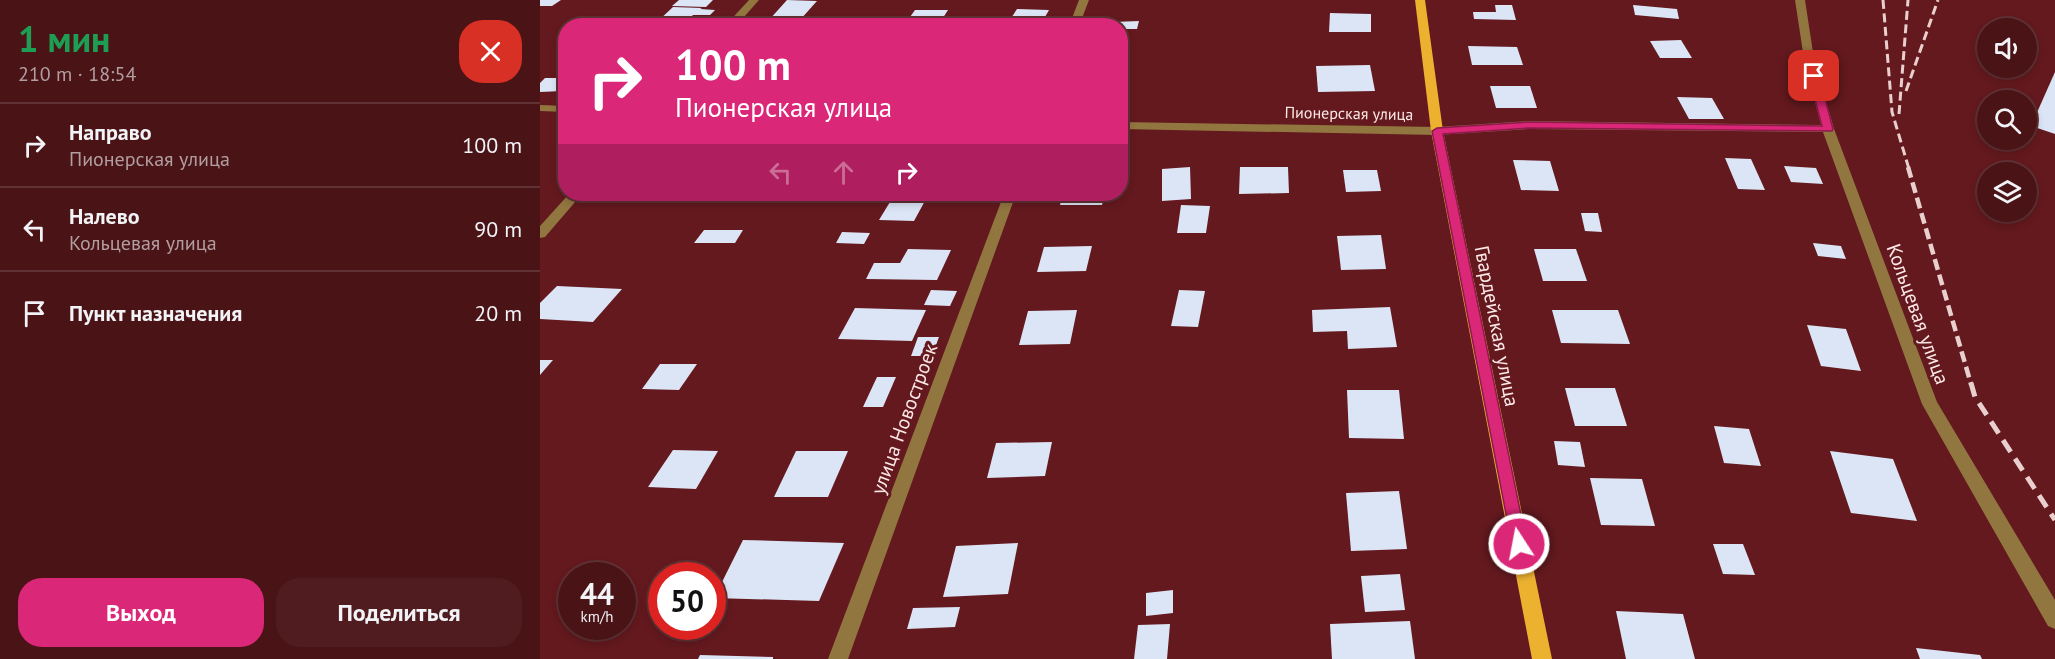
<!DOCTYPE html>
<html lang="ru">
<head>
<meta charset="utf-8">
<style>
  body { margin:0; font-family:"PT Sans",sans-serif; background:#511c1f; color:#f1f3f6; height:100vh; display:flex; flex-direction:column; font-size:22px; white-space:nowrap }
  * { box-sizing:border-box; margin:0 }
  p { font-size:20px; color:#b29ea1 }
  .icon { flex:none; width:33px; height:33px; fill:none; stroke:currentColor; stroke-width:2; stroke-linecap:round; stroke-linejoin:round }
  .map { position:relative; flex:1; overflow:hidden }
  .side { display:flex; flex-direction:column; background:#4a1316; width:540px }
  .side>* { flex:none }
  .guide { position:absolute; left:18px; top:18px; width:570px; height:183px; border-radius:24px; box-shadow:0 3px 9px #0003,0 0 0 2px #613235; background:#db2777; color:#fff; overflow:hidden }
  .buttons { position:absolute; left:1437px; top:18px; display:grid; gap:12px }
  .buttons a { display:grid; place-items:center; width:60px; height:60px; border-radius:50%; background:#4a1316; box-shadow:0 3px 9px #0003,0 0 0 2px #613235; font-size:30px }
  .speed { position:absolute; left:18px; top:562px; display:flex; gap:12px; font-size:30px; font-weight:700; text-align:center }
  .speed>* { display:grid; place-content:center; width:78px; height:78px; border-radius:50%; background:#4a1316; box-shadow:0 3px 9px #0003,0 0 0 2px #613235; line-height:1 }
  .speed small { font-size:15px; font-weight:400 }
  .speed .limit { border:9px solid #d22; background:#fff; color:#111 }
  .pin { position:absolute; display:grid; place-items:center; width:51px; height:51px; color:#fff; margin:-26px; border-radius:12px; box-shadow:0 3px 9px #0006 }
  .me { position:absolute; width:66px; margin:-33px; rotate:349deg; stroke-linejoin:round; filter:drop-shadow(0 0 4px #0008) }
  .turn { display:flex; align-items:center; gap:21px; height:126px; padding:0 18px; font-size:27px }
  .turn .icon { width:78px; height:78px; stroke-width:2.5 }
  .turn b { display:block; font-size:42px; line-height:51px }
  .lanes { display:flex; align-items:center; height:57px; padding:0 18px; background:#0003; justify-content:center; gap:30px; direction:ltr }
  .lanes .off { opacity:.35 }
  .round { display:grid; place-items:center; flex:none; width:63px; height:63px; border-radius:24px; background:#511c1f }
  .headline { display:flex; align-items:center; justify-content:space-between; height:102px; padding:0 18px }
  h1 { font-size:36px; font-weight:700; line-height:45px; color:#1e9e55 }
  .button { display:flex; gap:12px; margin-top:auto; padding:12px 18px }
  .button a { flex:1; height:69px; border-radius:24px; background:#db2777; color:#fff; font-size:24px; font-weight:700; line-height:69px; text-align:center }
  .button a+a { background:#511c1f; color:#f1f3f6 }
  ul { padding:0; list-style:none }
  li { display:flex; align-items:center; gap:18px; height:84px; padding:0 18px; border-top:2px solid #613235 }
  li div { flex:1 }
  li b { display:block; font-size:22px }
  li em { font-style:normal }
  main { display:flex; flex:1; min-height:0 }
  .map>svg:first-child { display:block }
  .building { fill:#dce5f5 }
  .lines { fill:none; stroke-linecap:round; stroke-linejoin:round }
  .minor { fill:#927640; fill-rule:evenodd }
  .major { fill:#edb130; fill-rule:evenodd }
  .rail-far2 { stroke:#eacfcf; stroke-width:3; stroke-dasharray:9 4.5; stroke-linecap:butt }
  .rail-far1 { stroke:#eacfcf; stroke-width:4.5; stroke-dasharray:11 5; stroke-linecap:butt }
  .rail { stroke:#eacfcf; stroke-width:5; stroke-dasharray:14 8; stroke-linecap:butt }
  .route { fill:#db2777; stroke:#8e194d; stroke-width:1.5 }
  .labels { text-anchor:middle; stroke-width:6; stroke-linejoin:round; paint-order:stroke }
  .far-street-label { font-size:16px; fill:#fce8e7; stroke:#63191e }
  .street-label { font-size:20px; fill:#fce8e7; stroke:#63191e }
</style>
</head>
<body>
<main>
<section class="side">
<div class="headline"><div><h1>1 мин</h1><p>210 m · 18:54</p></div><a class="round" style="background:#d93025;color:#fff"><svg class="icon" aria-label="close" viewBox="0 0 24 24"><path d="M6 6l12 12M18 6L6 18"/></svg></a></div>
<ul>
<li><svg class="icon" aria-label="right" viewBox="0 0 24 24"><path d="M7 20v-9h11M14 6l5 5-5 5"/></svg><div><b>Направо</b><p>Пионерская улица</p></div><em>100 m</em></li>
<li><svg class="icon" aria-label="left" viewBox="0 0 24 24"><path d="M17 20v-9H6M10 6l-5 5 5 5"/></svg><div><b>Налево</b><p>Кольцевая улица</p></div><em>90 m</em></li>
<li><svg class="icon" aria-label="arrive" viewBox="0 0 24 24"><path d="M6 21V4h12l-3 4 3 4H6"/></svg><div><b>Пункт назначения</b></div><em>20 m</em></li>
</ul>
<div class="button"><a>Выход</a><a>Поделиться</a></div>
</section>
<div class="map">
<svg width="1515" height="659" viewBox="0 0 1515 659">
  <rect width="100%" height="100%" fill="#63191e"/>
  <g class="building">
    <polygon points="0,0 21,0 12,6 0,6"/>
    <polygon points="139,0 173,0 166,7 132,6"/>
    <polygon points="247,0 277,1 260,20 229,20"/>
    <polygon points="955,5 972,5 976,20 934,19 933,12 956,12"/>
    <polygon points="1093,5 1137,9 1139,19 1095,15"/>
    <polygon points="133,7 162,8 160,9 175,10 170,15 153,15 145,23 117,22"/>
    <polygon points="477,9 509,10 501,24 468,23"/>
    <polygon points="375,10 408,10 399,24 365,24"/>
    <polygon points="790,13 831,14 831,32 789,32"/>
    <polygon points="599,21 597,29 580,29 580,26 573,26 574,22"/>
    <polygon points="1141,40 1152,58 1120,58 1110,41"/>
    <polygon points="928,46 977,47 983,65 932,65"/>
    <polygon points="830,65 835,91 778,92 776,66"/>
    <polygon points="1515,72 1515,134 1491,126"/>
    <polygon points="5,78 26,78 26,88 22,91 0,92 0,83"/>
    <polygon points="950,86 990,86 997,108 956,108"/>
    <polygon points="1137,97 1172,98 1184,119 1149,119"/>
    <polygon points="1185,158 1211,159 1225,190 1198,189"/>
    <polygon points="973,160 1010,161 1019,191 981,190"/>
    <polygon points="1244,166 1276,168 1283,184 1251,182"/>
    <polygon points="650,167 651,199 622,201 622,169"/>
    <polygon points="700,167 748,167 749,193 699,194"/>
    <polygon points="803,170 837,170 841,191 806,192"/>
    <polygon points="523,194 565,194 562,205 520,205"/>
    <polygon points="353,197 386,199 374,221 339,220"/>
    <polygon points="641,205 670,206 666,233 637,233"/>
    <polygon points="1041,213 1058,213 1062,232 1045,231"/>
    <polygon points="164,230 203,230 195,243 154,243"/>
    <polygon points="302,232 330,233 324,244 296,243"/>
    <polygon points="841,235 846,269 801,270 797,236"/>
    <polygon points="1273,243 1301,246 1306,259 1278,256"/>
    <polygon points="552,246 546,271 497,272 504,247"/>
    <polygon points="368,249 411,250 397,280 326,279 334,263 360,263"/>
    <polygon points="994,249 1036,249 1047,281 1003,281"/>
    <polygon points="17,286 82,289 53,322 0,319 0,303"/>
    <polygon points="391,290 417,291 410,306 384,305"/>
    <polygon points="639,290 665,291 658,327 631,326"/>
    <polygon points="850,307 857,347 808,349 807,331 773,332 772,310"/>
    <polygon points="315,308 386,310 372,341 298,339"/>
    <polygon points="537,310 530,344 479,345 488,311"/>
    <polygon points="1012,310 1078,310 1090,344 1021,343"/>
    <polygon points="1267,325 1306,329 1321,371 1281,366"/>
    <polygon points="378,337 399,337 392,356 371,356"/>
    <polygon points="0,360 13,360 0,375"/>
    <polygon points="120,364 157,364 139,390 102,389"/>
    <polygon points="337,377 356,377 343,407 323,407"/>
    <polygon points="1025,388 1075,388 1087,426 1035,426"/>
    <polygon points="807,390 859,390 864,439 809,438"/>
    <polygon points="1174,426 1209,429 1221,466 1184,463"/>
    <polygon points="1014,441 1040,442 1045,467 1018,465"/>
    <polygon points="512,442 505,476 447,478 456,443"/>
    <polygon points="133,450 178,451 156,489 108,487"/>
    <polygon points="256,451 308,451 288,497 234,497"/>
    <polygon points="1290,451 1353,459 1377,521 1311,513"/>
    <polygon points="1050,478 1102,479 1115,526 1061,525"/>
    <polygon points="859,491 867,549 811,551 806,493"/>
    <polygon points="203,540 304,543 279,601 174,598"/>
    <polygon points="478,543 468,594 403,597 416,546"/>
    <polygon points="1173,544 1203,544 1215,575 1183,574"/>
    <polygon points="860,574 865,610 825,612 821,576"/>
    <polygon points="633,590 633,613 606,616 606,593"/>
    <polygon points="420,607 415,627 367,629 373,608"/>
    <polygon points="1076,611 1143,614 1155,659 1086,659"/>
    <polygon points="870,621 875,659 792,659 790,624"/>
    <polygon points="630,624 627,659 594,659 598,625"/>
    <polygon points="1376,648 1440,655 1442,659 1380,659"/>
    <polygon points="160,655 233,657 233,659 158,659"/>
  </g>
  <g class="lines">
    <g class="minor">
      <polygon points="209,0 219,0 196,26 185,26"/>
      <polygon points="539,0 549,0 539,26 529,26"/>
      <polygon points="1255,0 1265,0 1274,59 1294,129 1397,402 1515,600 1515,629 1508,626 1382,404 1283,132 989,129 897,135 580,129 580,122 897,127 989,121 1281,125 1264,59"/>
      <polygon points="0,105 26,106 26,112 0,111"/>
      <polygon points="29,194 42,194 5,237 0,238 0,226"/>
      <polygon points="464,194 476,194 308,659 288,659"/>
    </g>
    <polygon class="major" points="875,0 885,0 903,131 1012,659 992,659 891,131"/>
    <g class="rail-far2">
      <polyline points="1343,0 1352,112 1369,169"/>
      <polyline points="1366,91 1398,0"/>
      <polyline points="1359,114 1368,0"/>
    </g>
    <polyline class="rail-far1" points="1368,167 1431,384"/>
    <polyline class="rail" points="1431,383 1435,397 1515,520"/>
  </g>
  <polygon class="route" points="1274,73 1279,76 1293,129 1292,131 989,128 903,134 987,544 985,550 979,552 973,550 892,131 897,128 989,122 1282,126 1269,76"/>
  <g class="labels">
    <g class="far-street-label">
      <text transform="translate(809 113) rotate(1)" y="6">Пионерская улица</text>
    </g>
    <g class="street-label">
      <text transform="translate(1378 314) rotate(70)" y="7">Кольцевая улица</text>
      <text transform="translate(957 326) rotate(79)" y="7">Гвардейская улица</text>
      <text transform="translate(364 419) rotate(-70)" y="7">улица Новостроек</text>
    </g>
  </g>
</svg>
<div class="buttons">
<a><svg class="icon" aria-label="sound" viewBox="0 0 24 24"><path d="M4 9h4l5-4v14l-5-4H4zM17 9q2 3 0 6"/></svg></a>
<a><svg class="icon" aria-label="search" viewBox="0 0 24 24"><circle cx="10" cy="10" r="6"/><path d="M15 15l6 6"/></svg></a>
<a><svg class="icon" aria-label="layers" viewBox="0 0 24 24"><path d="M12 4l9 5-9 5-9-5zM3 14l9 5 9-5"/></svg></a>
</div>
<div class="speed"><div>44<small>km/h</small></div><div class="limit">50</div></div>
<div class="pin" style="left:1274px;top:76px;background:#d93025"><svg class="icon" aria-label="arrive" viewBox="0 0 24 24"><path d="M6 21V4h12l-3 4 3 4H6"/></svg></div>
<svg class="me" style="left:979px;top:544px" viewBox="-20 -20 40 40"><circle r="17" fill="#db2777" stroke="#fff" stroke-width="3"/><path d="M0-11L8 9 0 5-8 9z" fill="#fff"/></svg>
<div class="guide">
<div class="turn"><svg class="icon" aria-label="right" viewBox="0 0 24 24"><path d="M7 20v-9h11M14 6l5 5-5 5"/></svg><div><b>100 m</b>Пионерская улица</div></div>
<div class="lanes"><svg class="icon off" aria-label="left" viewBox="0 0 24 24"><path d="M17 20v-9H6M10 6l-5 5 5 5"/></svg><svg class="icon off" aria-label="ahead" viewBox="0 0 24 24"><path d="M12 20V5M6 11l6-6 6 6"/></svg><svg class="icon" aria-label="right" viewBox="0 0 24 24"><path d="M7 20v-9h11M14 6l5 5-5 5"/></svg></div>
</div>
</div>
</main>
</body>
</html>
